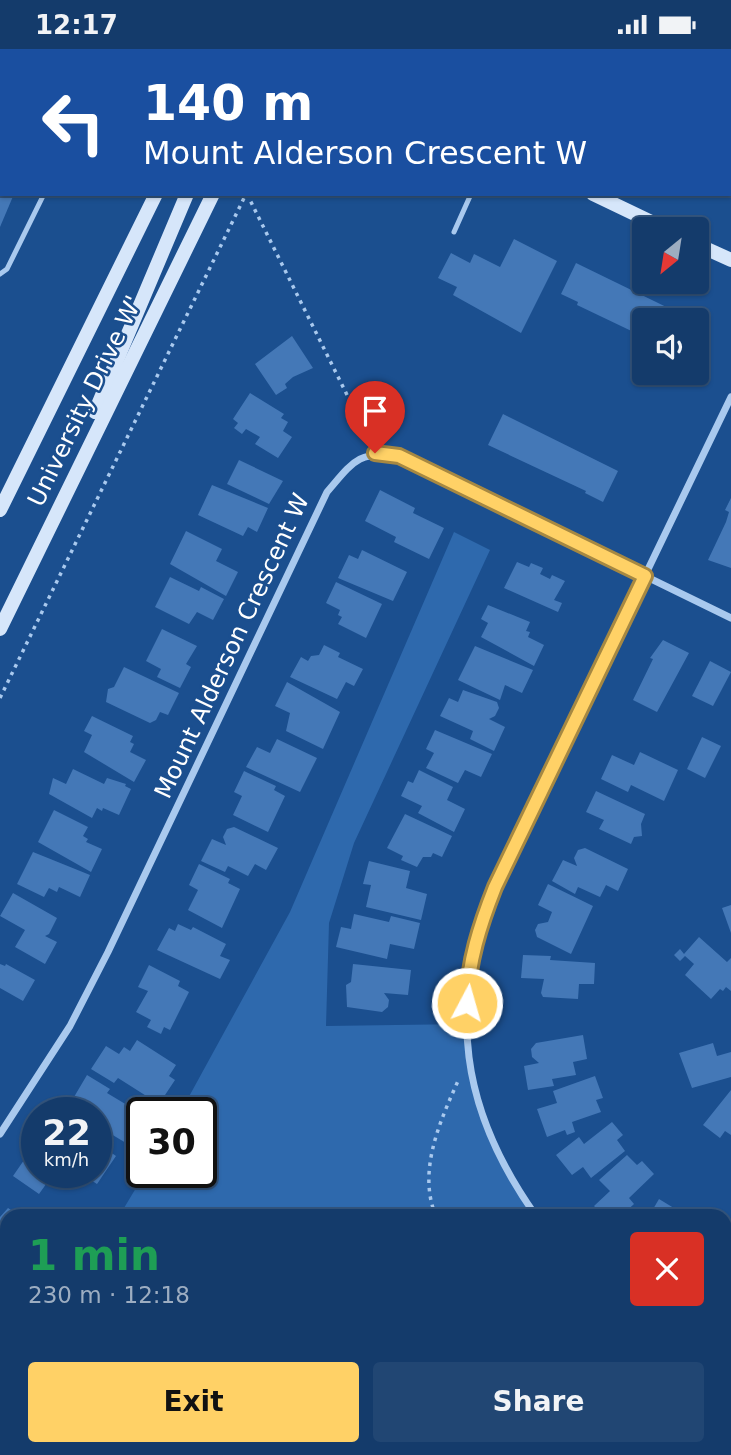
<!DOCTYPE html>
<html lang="en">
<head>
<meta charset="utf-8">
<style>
  body { margin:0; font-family:"DejaVu Sans",sans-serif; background:#214673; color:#f1f3f6; height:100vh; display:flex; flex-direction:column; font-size:26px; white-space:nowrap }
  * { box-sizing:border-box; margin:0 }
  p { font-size:23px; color:#9dadc1 }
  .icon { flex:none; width:38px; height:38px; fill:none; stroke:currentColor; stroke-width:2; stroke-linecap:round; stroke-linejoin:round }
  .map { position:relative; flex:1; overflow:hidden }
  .panel { position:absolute; left:0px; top:1160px; width:732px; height:247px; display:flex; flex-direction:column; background:#143b6b; border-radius:21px 21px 0 0; box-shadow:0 2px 5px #0004,0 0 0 2px #33557e }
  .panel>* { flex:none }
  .banner { position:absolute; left:0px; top:0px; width:732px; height:147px; box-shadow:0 2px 5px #0004,0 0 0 2px #33557e; background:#1a4fa0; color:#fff; overflow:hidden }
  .needle { width:46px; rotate:210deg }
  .tools { position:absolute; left:632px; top:168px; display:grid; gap:14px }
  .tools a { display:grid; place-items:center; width:77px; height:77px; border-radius:7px; background:#143b6b; box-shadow:0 2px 5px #0004,0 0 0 2px #33557e; font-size:35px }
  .speed { position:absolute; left:21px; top:1048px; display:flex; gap:14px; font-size:35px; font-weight:700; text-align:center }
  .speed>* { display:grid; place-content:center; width:91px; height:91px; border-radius:50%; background:#143b6b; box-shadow:0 2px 5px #0004,0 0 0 2px #33557e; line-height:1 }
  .speed small { font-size:18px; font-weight:400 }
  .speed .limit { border:4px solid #111; border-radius:10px; background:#fff; color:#111 }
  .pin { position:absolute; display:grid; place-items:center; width:60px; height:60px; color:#fff; margin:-72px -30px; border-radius:50% 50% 50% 0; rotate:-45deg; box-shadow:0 0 7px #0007 }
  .pin .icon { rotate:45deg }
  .me { position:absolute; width:77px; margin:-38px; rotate:6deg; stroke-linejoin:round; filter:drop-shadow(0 0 5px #0008) }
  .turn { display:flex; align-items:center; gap:24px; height:147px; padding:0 28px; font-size:32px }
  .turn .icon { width:91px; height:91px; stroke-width:2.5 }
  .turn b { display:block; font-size:49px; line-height:60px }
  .round { display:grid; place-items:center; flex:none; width:74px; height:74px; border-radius:7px; background:#214673 }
  .headline { display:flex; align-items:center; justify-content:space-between; height:119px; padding:0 28px }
  h1 { font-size:42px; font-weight:600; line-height:52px; color:#1e9e55 }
  .button { display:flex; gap:14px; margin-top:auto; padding:14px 28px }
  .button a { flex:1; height:80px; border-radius:7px; background:#ffd166; color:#111; font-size:28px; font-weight:600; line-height:80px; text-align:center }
  .button a+a { background:#214673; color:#f1f3f6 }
  .status { display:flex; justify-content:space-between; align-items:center; height:49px; padding:0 35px; background:#143b6b; direction:ltr }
  .status svg { height:19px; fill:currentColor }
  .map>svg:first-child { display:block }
  .green { fill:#2e69ad }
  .building { fill:#4478b7 }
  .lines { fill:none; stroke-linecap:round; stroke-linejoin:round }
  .path { stroke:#a9c9ee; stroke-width:3.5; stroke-dasharray:3.5 5; stroke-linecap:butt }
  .lane { stroke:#a9c9ee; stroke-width:5 }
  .street { stroke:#a9c9ee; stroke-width:7 }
  .secondary { stroke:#d6e6fa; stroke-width:14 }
  .route-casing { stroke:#a68842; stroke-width:18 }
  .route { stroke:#ffd166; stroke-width:12 }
  .labels { text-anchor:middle; stroke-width:5; stroke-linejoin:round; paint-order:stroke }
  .street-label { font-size:24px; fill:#fff; stroke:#1b4f8f }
</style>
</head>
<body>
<div class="status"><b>12:17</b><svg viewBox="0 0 49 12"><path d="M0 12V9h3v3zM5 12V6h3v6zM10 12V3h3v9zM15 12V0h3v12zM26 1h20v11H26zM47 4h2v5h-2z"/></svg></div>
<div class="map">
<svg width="731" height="1406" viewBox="0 0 731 1406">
  <rect width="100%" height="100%" fill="#1b4f8f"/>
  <g class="green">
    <path d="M454,483l36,18 -136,293 -25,80 -3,103 140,-2c3,71 35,132 70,192h-409l-6,-3 24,-40h56v-60h-21l110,-201z"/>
    <polygon points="244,1400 463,1400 459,1406 239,1406"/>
  </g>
  <g class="building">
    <polygon points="0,145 14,145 0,178"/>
    <polygon points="514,190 557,212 521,284 453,246 457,238 438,229 451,204 470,214 474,205 500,218"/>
    <polygon points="576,214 693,271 644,271 644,288 577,256 578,253 561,245"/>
    <polygon points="292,287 313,319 293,328 285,335 287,339 276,346 255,315"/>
    <polygon points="250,344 284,365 281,369 288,373 283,382 292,388 278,409 255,395 260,388 246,380 242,385 234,379 238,374 233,370"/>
    <polygon points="503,365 618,422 603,453 585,444 586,442 488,396"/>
    <polygon points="239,411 283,432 269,455 227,435"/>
    <polygon points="212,436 268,459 257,483 248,478 243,487 198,466"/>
    <polygon points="380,441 415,459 413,464 444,479 429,510 394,493 396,488 365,472"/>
    <polygon points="731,449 731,519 708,511 726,473 729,463 725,461"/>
    <polygon points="186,482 222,500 216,512 238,523 226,547 170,515"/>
    <polygon points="362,501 407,523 393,552 338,529 349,506 358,510"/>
    <polygon points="517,513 529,518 531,514 543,519 540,525 550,530 552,526 565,532 554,551 562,554 558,563 504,539"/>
    <polygon points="170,528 199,542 201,538 224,550 213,571 197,563 189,575 155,558"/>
    <polygon points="336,533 382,555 366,589 338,575 342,568 338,566 340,561 326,554"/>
    <polygon points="488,556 530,573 526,582 530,583 528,588 544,596 534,617 481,588 488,574 481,570"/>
    <polygon points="162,580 197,597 186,615 191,618 180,639 157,628 161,620 146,612"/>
    <polygon points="663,591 689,604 657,663 633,651 653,610 650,609"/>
    <polygon points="324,596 340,604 338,608 363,620 354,637 346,633 337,650 290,628 301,608 308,612 311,607 319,606"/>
    <polygon points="475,597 533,621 522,644 505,636 500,651 458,631"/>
    <polygon points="710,612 731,623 713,657 692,647"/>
    <polygon points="124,618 179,644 168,666 160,663 156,671 150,674 106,653 108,640 114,638"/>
    <polygon points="287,633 340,663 323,700 286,682 290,664 275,657"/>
    <polygon points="463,641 497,653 499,659 495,667 489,670 505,678 494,702 470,690 473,682 440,667 449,649 458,653"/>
    <polygon points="92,667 133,687 130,693 134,695 130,703 146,711 134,733 84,703 92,686 84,682"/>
    <polygon points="435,681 492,705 481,728 465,721 458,734 426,719 434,704 426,700"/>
    <polygon points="702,688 721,697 705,729 687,720"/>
    <polygon points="277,690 317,709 300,743 246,718 257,698 270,704"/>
    <polygon points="640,703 678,721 664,752 631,736 628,743 601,730 612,706 634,716"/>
    <polygon points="73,720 104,735 107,729 126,735 125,737 131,740 119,766 103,759 102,762 97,759 92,769 49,745 53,729 66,735"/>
    <polygon points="419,721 453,738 447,751 465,760 454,783 418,764 422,757 401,747 408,732 413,734"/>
    <polygon points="244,722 276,737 274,741 285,747 268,783 233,766 242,747 234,743"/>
    <polygon points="596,742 645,765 641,775 642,787 634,788 631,795 599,780 604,771 586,763"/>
    <polygon points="54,761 88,778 83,787 88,790 86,793 102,800 91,823 38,793"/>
    <polygon points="405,765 452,787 442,808 433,804 431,808 423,808 417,818 401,811 403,807 387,799"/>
    <polygon points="234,778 278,799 266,821 255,815 248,827 228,817 225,823 201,812 212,790 226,796 223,788 227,780"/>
    <polygon points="585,799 628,820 618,842 606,836 600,848 578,838 575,845 552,832 563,811 577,817 574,809 578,801"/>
    <polygon points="33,803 90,826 80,848 59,838 57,843 49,839 44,848 17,835"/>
    <polygon points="369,812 410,822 406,839 427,845 421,871 366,858 371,836 363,835"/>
    <polygon points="199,815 230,830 228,834 240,840 222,879 188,861 198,841 189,836"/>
    <polygon points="548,835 593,857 571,905 537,888 535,881 538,875 548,873 552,863 538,856"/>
    <polygon points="13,844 57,869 49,885 45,887 57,893 45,915 15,898 25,881 0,867"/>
    <polygon points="731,856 731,884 722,859"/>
    <polygon points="354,865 389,873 391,867 420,874 414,900 390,895 387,910 336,898 341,878 351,880"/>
    <polygon points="178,875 191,881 193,878 226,895 220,907 230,911 220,930 157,901 169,879 175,882"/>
    <polygon points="699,888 727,913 731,909 731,942 726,938 723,942 720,940 711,950 685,926 694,915 685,907 680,912 674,906 680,900 684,905"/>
    <polygon points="523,906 551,907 550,911 595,914 594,935 579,935 578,950 543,948 541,944 544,930 521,929"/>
    <polygon points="0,915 5,917 6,915 35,931 23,952 0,939"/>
    <polygon points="353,915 411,921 408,946 384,944 389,951 388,958 382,963 347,958 346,936 351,933"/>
    <polygon points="149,916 180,932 178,937 189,943 170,981 164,978 161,985 147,978 151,971 136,963 148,942 138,938"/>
    <polygon points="583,986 587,1010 573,1013 576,1026 552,1030 554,1037 528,1041 524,1017 539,1014 532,1008 531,1000 536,994"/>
    <polygon points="137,991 176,1016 169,1027 175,1031 159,1055 118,1029 114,1034 91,1020 106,997 119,1005 124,998 130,1002"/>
    <polygon points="713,994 717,1007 731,1003 731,1028 692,1039 679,1004"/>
    <polygon points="87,1026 110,1040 107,1044 142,1065 126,1094 96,1076 96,1064 84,1064 75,1059 79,1052 74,1048"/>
    <polygon points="595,1027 603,1049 596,1051 601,1063 572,1073 575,1083 567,1086 565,1081 547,1088 537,1060 557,1054 553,1042"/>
    <polygon points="731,1041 731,1086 725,1082 720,1089 703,1076"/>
    <polygon points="612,1073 623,1086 617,1091 625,1102 591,1129 583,1118 572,1126 556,1106 579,1088 584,1095"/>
    <polygon points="96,1093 116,1107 97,1135 80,1124 96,1124"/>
    <polygon points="31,1101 37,1105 37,1124 54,1124 39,1145 13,1127"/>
    <polygon points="627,1106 637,1116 642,1112 654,1125 629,1149 634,1155 621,1167 604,1167 594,1157 610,1142 599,1131"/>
    <polygon points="659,1150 682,1164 680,1167 649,1167"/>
    <polygon points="8,1159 20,1167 7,1167 7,1215 0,1210 0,1168"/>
    <polygon points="724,1205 731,1206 731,1237 724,1236"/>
    <polygon points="0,1340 7,1344 7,1381 0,1394"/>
    <polygon points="13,1400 68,1400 67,1406 11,1406"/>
    <polygon points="163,1400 208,1400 203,1406 170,1406"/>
    <rect x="475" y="1400" width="35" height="6"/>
  </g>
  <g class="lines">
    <g class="path">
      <polyline points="105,2 106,0"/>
      <polyline points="247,145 370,392"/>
      <polyline points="0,649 246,145"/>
      <path d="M436,1167c-19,-44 4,-95 22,-135"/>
      <polyline points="146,1400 153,1406"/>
      <polyline points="332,1406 337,1400"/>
    </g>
    <g class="lane">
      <polyline points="0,77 2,78"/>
      <polyline points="454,183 471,145"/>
      <polyline points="0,225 7,220 44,145"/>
    </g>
    <g class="street">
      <path d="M0,1085l70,-108 38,-74 219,-460c25,-29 31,-42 72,-36l332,162"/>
      <path d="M536,1167c-76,-107 -89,-207 -41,-329l236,-490"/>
      <polyline points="0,1266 7,1272"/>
      <polyline points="724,1294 731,1295"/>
    </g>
    <g class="secondary">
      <polyline points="180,0 180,2"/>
      <polyline points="297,0 301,2"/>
      <polyline points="354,0 355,2"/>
      <polyline points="223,2 224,0"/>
      <polyline points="246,2 246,0"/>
      <polyline points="280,2 281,0"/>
      <polyline points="593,145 666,180"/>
      <polyline points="696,195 731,211"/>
      <polyline points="95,363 187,145"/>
      <polyline points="0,461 156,145"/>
      <polyline points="0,580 213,145"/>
    </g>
  </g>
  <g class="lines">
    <g class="route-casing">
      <path id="route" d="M375,404l24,3 246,120 -150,311c-15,38 -27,75 -28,116"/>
    </g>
    <use href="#route" class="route"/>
  </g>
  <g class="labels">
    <g class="street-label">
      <text transform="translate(85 352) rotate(-64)" y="8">University Drive W'</text>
      <text transform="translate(232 597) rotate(-65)" y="8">Mount Alderson Crescent W</text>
    </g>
  </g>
</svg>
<div class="tools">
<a><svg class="needle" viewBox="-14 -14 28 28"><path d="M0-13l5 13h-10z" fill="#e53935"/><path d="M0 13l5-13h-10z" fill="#9dadc1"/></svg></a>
<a><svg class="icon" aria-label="sound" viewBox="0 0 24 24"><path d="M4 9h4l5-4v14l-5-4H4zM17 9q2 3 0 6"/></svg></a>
</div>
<div class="speed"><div>22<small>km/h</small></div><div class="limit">30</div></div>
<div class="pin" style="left:375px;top:404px;background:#d93025"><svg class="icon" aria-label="arrive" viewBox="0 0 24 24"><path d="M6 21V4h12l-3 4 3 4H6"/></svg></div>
<svg class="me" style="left:467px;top:954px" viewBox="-20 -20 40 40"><circle r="17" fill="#ffd166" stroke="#fff" stroke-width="3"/><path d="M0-11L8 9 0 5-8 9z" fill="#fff"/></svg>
<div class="banner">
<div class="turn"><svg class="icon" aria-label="left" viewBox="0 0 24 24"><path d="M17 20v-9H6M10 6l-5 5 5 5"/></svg><div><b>140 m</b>Mount Alderson Crescent W</div></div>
</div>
<section class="panel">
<div class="headline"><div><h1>1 min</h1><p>230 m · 12:18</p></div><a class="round" style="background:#d93025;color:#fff"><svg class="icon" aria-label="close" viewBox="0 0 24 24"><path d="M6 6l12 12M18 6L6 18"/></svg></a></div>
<div class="button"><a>Exit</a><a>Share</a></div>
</section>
</div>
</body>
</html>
